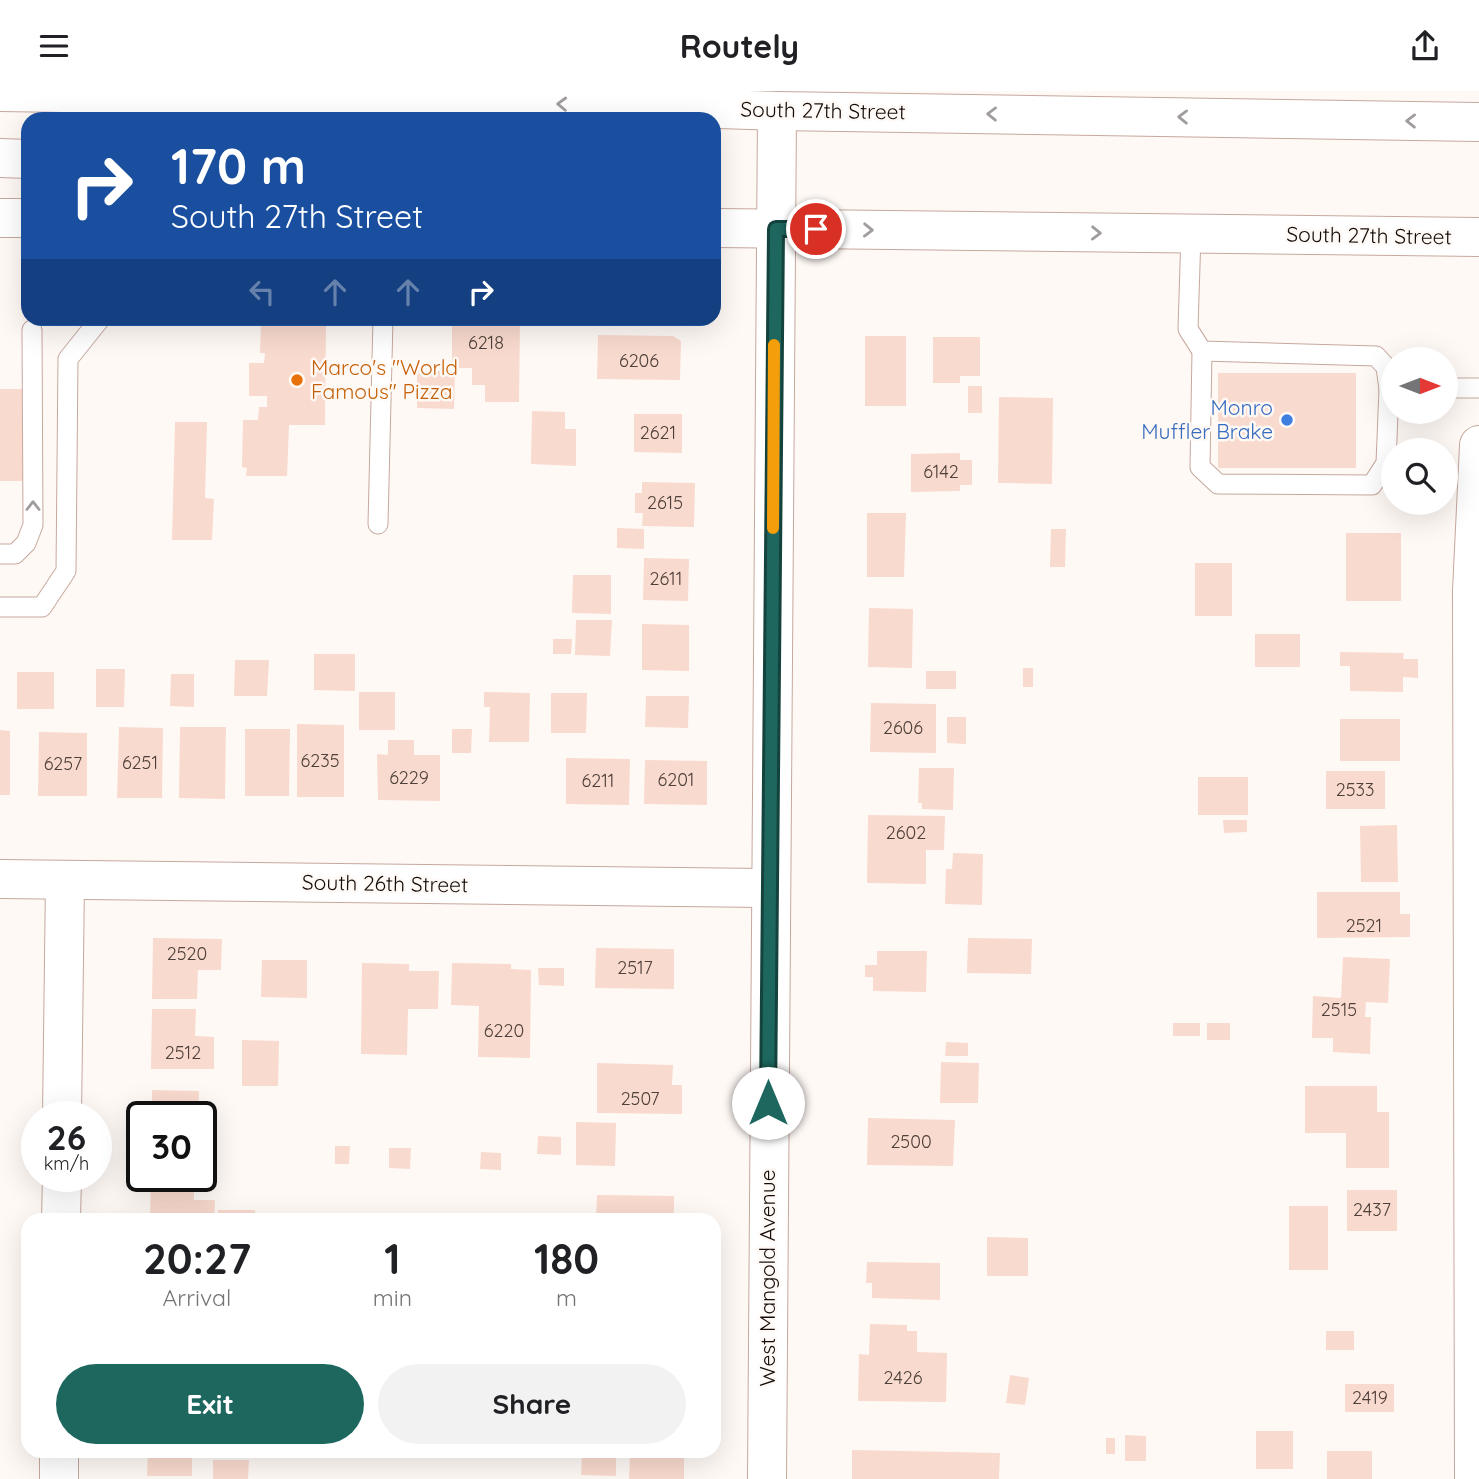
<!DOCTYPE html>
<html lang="en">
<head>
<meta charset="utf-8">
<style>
  body { margin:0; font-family:Quicksand,sans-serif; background:#f2f2f2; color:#202124; height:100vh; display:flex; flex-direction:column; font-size:26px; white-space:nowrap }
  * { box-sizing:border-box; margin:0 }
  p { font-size:23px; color:#757577 }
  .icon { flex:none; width:38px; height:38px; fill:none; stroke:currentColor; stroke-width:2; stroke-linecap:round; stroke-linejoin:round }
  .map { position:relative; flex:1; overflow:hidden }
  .details { position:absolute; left:21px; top:1122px; width:700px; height:245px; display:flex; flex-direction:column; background:#fff; border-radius:21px; box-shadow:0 7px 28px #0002 }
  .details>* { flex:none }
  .top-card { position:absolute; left:21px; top:21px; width:700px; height:214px; border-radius:21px; box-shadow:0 7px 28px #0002; background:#1a4fa0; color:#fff; overflow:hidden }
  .needle { width:46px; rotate:90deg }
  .buttons { position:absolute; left:1381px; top:256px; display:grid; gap:14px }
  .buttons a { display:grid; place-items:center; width:77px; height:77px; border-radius:50%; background:#fff; box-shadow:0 7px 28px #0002; font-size:35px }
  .speed { position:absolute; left:21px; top:1010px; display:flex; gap:14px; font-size:35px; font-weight:700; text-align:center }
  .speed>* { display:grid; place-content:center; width:91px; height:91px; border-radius:50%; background:#fff; box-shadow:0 7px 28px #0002; line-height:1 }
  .speed small { font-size:18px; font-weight:400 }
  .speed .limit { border:4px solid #111; border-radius:10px; background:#fff; color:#111 }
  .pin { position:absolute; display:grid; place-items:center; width:60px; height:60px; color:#fff; margin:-30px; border:4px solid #fff; border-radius:50%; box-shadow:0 2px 7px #0007 }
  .me { position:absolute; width:77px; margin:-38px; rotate:0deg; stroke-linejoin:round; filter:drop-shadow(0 0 5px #0008) }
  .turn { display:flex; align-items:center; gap:24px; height:147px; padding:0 35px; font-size:32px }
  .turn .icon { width:91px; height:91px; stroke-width:2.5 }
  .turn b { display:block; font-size:49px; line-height:60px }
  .lanes { display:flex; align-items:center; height:66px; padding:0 35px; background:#0003; justify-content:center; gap:35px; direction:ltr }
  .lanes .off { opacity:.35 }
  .eta { display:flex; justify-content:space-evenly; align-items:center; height:119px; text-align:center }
  .eta b { font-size:42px; font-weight:700; line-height:49px }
  .action { display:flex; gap:14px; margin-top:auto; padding:14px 35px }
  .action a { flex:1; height:80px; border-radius:42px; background:#1e675f; color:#fff; font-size:28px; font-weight:700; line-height:80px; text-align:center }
  .action a+a { background:#f2f2f2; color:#202124 }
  header { display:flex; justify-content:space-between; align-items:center; height:91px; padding:0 35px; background:#fff; font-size:32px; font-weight:700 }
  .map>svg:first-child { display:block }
  .building { fill:#f9dace }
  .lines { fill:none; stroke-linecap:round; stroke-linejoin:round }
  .service-casing { stroke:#c6a89d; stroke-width:21 }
  .minor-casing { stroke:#c6a89d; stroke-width:40 }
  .primary-casing { stroke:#c6a89d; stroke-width:40 }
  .service { stroke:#fff; stroke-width:19 }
  .minor { stroke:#fff; stroke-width:38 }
  .primary { stroke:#fff; stroke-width:38 }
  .oneway { stroke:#a19d9c }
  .route-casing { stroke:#14433e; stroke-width:18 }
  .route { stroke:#1e675f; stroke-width:12 }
  .slow { stroke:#f59e0b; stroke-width:12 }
  .food-dot { fill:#e8710a; stroke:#fff9f6; stroke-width:2.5 }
  .shop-dot { fill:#3f7fe0; stroke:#fff9f6; stroke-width:2.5 }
  .labels { text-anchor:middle; stroke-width:5; stroke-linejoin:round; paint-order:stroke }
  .number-label { font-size:18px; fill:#4d3f39 }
  .street-label { font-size:21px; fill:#140b07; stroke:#fff9f6 }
  .food-label { font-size:21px; fill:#c56008; stroke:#fff9f6; text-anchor:start }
  .shop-label { font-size:21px; fill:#366cbe; stroke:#fff9f6; text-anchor:end }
</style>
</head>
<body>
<header><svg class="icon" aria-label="menu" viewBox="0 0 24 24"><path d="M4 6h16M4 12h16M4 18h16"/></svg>Routely<svg class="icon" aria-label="share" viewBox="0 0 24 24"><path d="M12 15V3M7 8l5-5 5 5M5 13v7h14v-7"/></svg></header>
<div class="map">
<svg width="1479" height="1388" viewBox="0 0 1479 1388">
  <rect width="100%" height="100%" fill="#fff9f6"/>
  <g class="building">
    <polygon points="452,228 520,228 519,311 485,311 485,294 472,294 472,277 452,277"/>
    <polygon points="261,232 326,233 325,334 289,334 287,385 246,385 247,377 242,376 243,329 258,329 259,316 267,316 267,305 249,305 249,272 264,272 265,262 260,262"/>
    <polygon points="598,244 673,245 681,250 680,289 597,288"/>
    <rect x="865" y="245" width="41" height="70"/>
    <polygon points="933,246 980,246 980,285 960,285 960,292 933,292"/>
    <polygon points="417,280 455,280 454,318 417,317"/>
    <rect x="1218" y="282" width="138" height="95"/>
    <rect x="968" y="295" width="14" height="27"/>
    <polygon points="0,298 25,298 24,390 0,390"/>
    <polygon points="999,306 1053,307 1052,393 998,392"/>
    <polygon points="532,320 565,321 565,338 576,338 576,375 531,373"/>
    <polygon points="634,323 682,323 682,362 634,361"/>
    <polygon points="175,331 207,331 205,407 214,408 212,449 172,449"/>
    <polygon points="960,362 960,369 972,369 972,394 960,394 960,400 911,401 911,363"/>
    <polygon points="642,391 695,392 694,436 642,435 643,422 635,422 635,402 642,402"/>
    <polygon points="867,422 906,422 904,486 867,486"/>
    <polygon points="617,437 644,438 644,458 617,457"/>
    <polygon points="1051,438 1066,438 1065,476 1050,476"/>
    <rect x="1346" y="442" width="55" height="68"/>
    <polygon points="644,467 689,468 688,510 643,509"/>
    <rect x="1195" y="472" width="37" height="53"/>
    <polygon points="573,484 611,484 611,523 572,522"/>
    <polygon points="869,517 913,518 912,577 868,576"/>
    <polygon points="576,529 612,529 610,565 575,564"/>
    <polygon points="642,533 689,534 689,580 642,579"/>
    <rect x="1255" y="543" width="45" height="33"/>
    <polygon points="553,548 572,548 571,563 553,563"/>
    <polygon points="1340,561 1404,562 1403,568 1418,568 1418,587 1403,586 1403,601 1350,600 1350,575 1340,575"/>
    <polygon points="314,563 355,563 355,600 314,599"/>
    <polygon points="235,569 269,569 267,605 234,605"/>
    <rect x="1023" y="577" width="10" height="19"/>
    <polygon points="96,578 125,578 124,616 96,616"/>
    <rect x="926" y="580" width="30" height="18"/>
    <rect x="17" y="581" width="37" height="37"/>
    <polygon points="171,583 194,583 194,616 170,615"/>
    <rect x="359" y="601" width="36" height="38"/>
    <polygon points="484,601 530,602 529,651 489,651 490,616 484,616"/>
    <polygon points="551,602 587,602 586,642 551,642"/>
    <polygon points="646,605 689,605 688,637 645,636"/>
    <polygon points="871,612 936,613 936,662 870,661"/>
    <polygon points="947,626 966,626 966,653 947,652"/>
    <rect x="1340" y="628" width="60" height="42"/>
    <polygon points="297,633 344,634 344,706 297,706"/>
    <polygon points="119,636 163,637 162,707 117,707"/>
    <polygon points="180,636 226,636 225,708 179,707"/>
    <polygon points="245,638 290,638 289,705 245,705"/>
    <polygon points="452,638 472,638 471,662 452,662"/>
    <polygon points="0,639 10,640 10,704 0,704"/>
    <polygon points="39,641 87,642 87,705 38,705"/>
    <polygon points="388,649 414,649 414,664 440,664 440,710 378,709 377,663 388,664"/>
    <polygon points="566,667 630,668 629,714 566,713"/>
    <polygon points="645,669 707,670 707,714 644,713"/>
    <polygon points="919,677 954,677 953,719 922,718 922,712 918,712"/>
    <rect x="1326" y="680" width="59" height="38"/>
    <rect x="1198" y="686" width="50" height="38"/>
    <polygon points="868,724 945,725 944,759 926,759 926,793 867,792"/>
    <polygon points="1223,729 1247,729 1247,741 1224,742"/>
    <polygon points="1397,734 1398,791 1361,791 1360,735"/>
    <polygon points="953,762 983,763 982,814 945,813 946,778 952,778"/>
    <polygon points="1317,801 1400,801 1400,823 1410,823 1410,846 1317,847"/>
    <polygon points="153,847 222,848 221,879 198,879 197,908 152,908"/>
    <polygon points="968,847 1032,848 1031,883 967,882"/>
    <polygon points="596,857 674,858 674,898 595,897"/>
    <polygon points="877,860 927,860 926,901 873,900 873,886 865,886 865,874 877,874"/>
    <polygon points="1343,866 1390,868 1388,912 1366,911 1365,926 1371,926 1370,963 1333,961 1333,947 1312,947 1313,905 1341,907"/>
    <polygon points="262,869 307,869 307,907 261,906"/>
    <polygon points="362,872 409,873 409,880 439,880 438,918 408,918 407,964 361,963"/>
    <polygon points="452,872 511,873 511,878 531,879 530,967 478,966 479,915 451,914"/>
    <polygon points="538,877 564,877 564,895 539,894"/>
    <polygon points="152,918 196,918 195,945 214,946 214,978 151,978"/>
    <rect x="1173" y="932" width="27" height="13"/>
    <rect x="1207" y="932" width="23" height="17"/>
    <polygon points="242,949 279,950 278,995 242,995"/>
    <polygon points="946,951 968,952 968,965 945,965"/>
    <polygon points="941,971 979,972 978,1012 940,1012"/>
    <polygon points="597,972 673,974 672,994 682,994 682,1023 597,1022"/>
    <polygon points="1305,995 1377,995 1377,1021 1389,1021 1389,1077 1346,1077 1346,1042 1305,1042"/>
    <polygon points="152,999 199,1000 198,1026 152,1026"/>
    <polygon points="868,1027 955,1029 953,1075 867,1074"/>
    <polygon points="576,1031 616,1032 615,1075 576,1074"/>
    <polygon points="538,1045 561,1046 561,1064 537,1063"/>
    <polygon points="335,1055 350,1055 349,1073 335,1073"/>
    <polygon points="389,1057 411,1057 410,1078 389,1077"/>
    <polygon points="481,1061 501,1062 501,1079 480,1078"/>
    <polygon points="151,1085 194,1085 194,1109 215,1109 214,1129 150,1129"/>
    <rect x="1347" y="1099" width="50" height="41"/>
    <polygon points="597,1104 674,1105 674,1129 596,1129"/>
    <rect x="1289" y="1115" width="39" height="64"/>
    <rect x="218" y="1119" width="37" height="10"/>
    <polygon points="987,1146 1028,1147 1028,1185 987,1185"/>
    <polygon points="867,1171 940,1172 940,1209 872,1207 872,1192 866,1192"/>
    <polygon points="870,1233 907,1234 907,1240 917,1240 917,1261 947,1262 946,1311 858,1310 859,1263 869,1264"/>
    <rect x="1326" y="1240" width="28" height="19"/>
    <polygon points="1010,1284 1029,1287 1025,1314 1006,1312"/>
    <rect x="1345" y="1293" width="49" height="28"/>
    <rect x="1256" y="1340" width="37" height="38"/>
    <polygon points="1125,1344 1146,1345 1146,1370 1125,1370"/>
    <rect x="1106" y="1347" width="9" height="16"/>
    <polygon points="852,1359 1000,1362 999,1388 852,1388"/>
    <polygon points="148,1360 192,1360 192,1385 147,1385"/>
    <polygon points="582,1360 616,1360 616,1385 581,1384"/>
    <rect x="1327" y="1360" width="45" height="28"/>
    <polygon points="630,1365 684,1366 684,1388 629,1388"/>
    <polygon points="213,1369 249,1369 248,1388 213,1388"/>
  </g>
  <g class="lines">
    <g class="service-casing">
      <g id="service">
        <polyline points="1191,143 1188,238 1202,260 1376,265 1386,276 1389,298 1393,298"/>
        <polyline points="1202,260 1200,376 1218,393 1372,394 1386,372 1389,298"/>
        <polyline points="1446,297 1479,297"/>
        <polyline points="378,433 383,228"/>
        <polyline points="0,463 15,463 26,452 33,434 32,239"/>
        <polyline points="0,516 42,516 66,480 68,268 100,228"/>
      </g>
    </g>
    <g class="minor-casing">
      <g id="minor">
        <polyline points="0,788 770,797"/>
        <polyline points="62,1026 65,789"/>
        <polyline points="61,1129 62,1085"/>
        <polyline points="59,1388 59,1360"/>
        <polyline points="767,1388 777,20"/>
        <polyline points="1474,1388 1472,500 1479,354"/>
      </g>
    </g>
    <g class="primary-casing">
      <g id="primary">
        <polyline points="0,1 392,7 777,20 1479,31"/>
        <polyline points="0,67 28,68"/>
        <polyline points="0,127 28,127"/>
        <polyline points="714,137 1479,146"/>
      </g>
    </g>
    <use href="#service" class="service"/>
    <use href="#minor" class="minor"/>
    <use href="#primary" class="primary"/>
  </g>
  <defs><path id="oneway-chevron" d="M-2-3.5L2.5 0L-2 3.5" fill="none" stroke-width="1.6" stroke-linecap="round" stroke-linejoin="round" transform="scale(1.75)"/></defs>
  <g class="oneway">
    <use href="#oneway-chevron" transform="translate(562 13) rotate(-178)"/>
    <use href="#oneway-chevron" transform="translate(992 23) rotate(-179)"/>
    <use href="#oneway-chevron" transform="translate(1183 26) rotate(-179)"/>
    <use href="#oneway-chevron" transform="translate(1411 30) rotate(-179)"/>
    <use href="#oneway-chevron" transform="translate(868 139) rotate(1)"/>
    <use href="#oneway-chevron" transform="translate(1096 142) rotate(1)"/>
    <use href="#oneway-chevron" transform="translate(33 415) rotate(-90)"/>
  </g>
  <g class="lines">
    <g class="route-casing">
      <polyline id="route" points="768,1012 776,138 816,138"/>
    </g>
    <use href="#route" class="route"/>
    <polyline class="slow" points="773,437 774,254"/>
  </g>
  <circle class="food-dot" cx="297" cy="289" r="7"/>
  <circle class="shop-dot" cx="1287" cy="329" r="7"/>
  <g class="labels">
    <g class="number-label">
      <text x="486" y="258">6218</text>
      <text x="639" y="276">6206</text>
      <text x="658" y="348">2621</text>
      <text x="941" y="387">6142</text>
      <text x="665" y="418">2615</text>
      <text x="666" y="494">2611</text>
      <text x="903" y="643">2606</text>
      <text x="320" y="676">6235</text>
      <text x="140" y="678">6251</text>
      <text x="63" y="679">6257</text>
      <text x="409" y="693">6229</text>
      <text x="676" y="695">6201</text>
      <text x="598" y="696">6211</text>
      <text x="1355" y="705">2533</text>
      <text x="906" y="748">2602</text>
      <text x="1364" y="841">2521</text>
      <text x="187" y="869">2520</text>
      <text x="635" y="883">2517</text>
      <text x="1339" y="925">2515</text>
      <text x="504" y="946">6220</text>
      <text x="183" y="968">2512</text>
      <text x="640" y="1014">2507</text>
      <text x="911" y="1057">2500</text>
      <text x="1372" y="1125">2437</text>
      <text x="903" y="1293">2426</text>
      <text x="1370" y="1313">2419</text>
    </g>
    <g class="street-label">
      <text transform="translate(823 20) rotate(1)" y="7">South 27th Street</text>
      <text transform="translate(1369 145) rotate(1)" y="7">South 27th Street</text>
      <text transform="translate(385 793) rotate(1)" y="7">South 26th Street</text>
      <text transform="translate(768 1187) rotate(-90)" y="7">West Mangold Avenue</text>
    </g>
    <g class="food-label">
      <text x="311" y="284">Marco's "World<tspan x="311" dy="24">Famous" Pizza</tspan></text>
    </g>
    <g class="shop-label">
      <text x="1273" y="324">Monro<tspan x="1273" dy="24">Muffler Brake</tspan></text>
    </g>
  </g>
</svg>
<div class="buttons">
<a><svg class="needle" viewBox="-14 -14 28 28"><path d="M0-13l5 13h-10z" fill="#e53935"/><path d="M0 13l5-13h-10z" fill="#757577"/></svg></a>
<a><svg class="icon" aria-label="search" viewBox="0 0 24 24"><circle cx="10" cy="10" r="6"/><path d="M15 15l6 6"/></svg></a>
</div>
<div class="speed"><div>26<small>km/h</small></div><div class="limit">30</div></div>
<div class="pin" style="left:816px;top:138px;background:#d93025"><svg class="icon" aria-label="arrive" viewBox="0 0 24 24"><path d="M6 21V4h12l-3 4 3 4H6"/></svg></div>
<svg class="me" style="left:768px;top:1012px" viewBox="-20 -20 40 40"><circle r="19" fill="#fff"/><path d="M0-13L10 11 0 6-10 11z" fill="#1e675f"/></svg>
<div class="top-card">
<div class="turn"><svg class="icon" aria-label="right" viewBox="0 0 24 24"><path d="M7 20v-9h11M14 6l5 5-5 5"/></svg><div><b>170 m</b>South 27th Street</div></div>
<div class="lanes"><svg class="icon off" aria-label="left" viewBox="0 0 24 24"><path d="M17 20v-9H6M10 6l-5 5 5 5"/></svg><svg class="icon off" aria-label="ahead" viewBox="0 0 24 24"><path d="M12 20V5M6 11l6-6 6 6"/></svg><svg class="icon off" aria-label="ahead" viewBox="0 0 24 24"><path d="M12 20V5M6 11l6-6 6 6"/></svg><svg class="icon" aria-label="right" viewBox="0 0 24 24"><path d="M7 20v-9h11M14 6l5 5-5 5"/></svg></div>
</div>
<section class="details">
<div class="eta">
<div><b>20:27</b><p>Arrival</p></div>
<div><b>1</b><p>min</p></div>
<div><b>180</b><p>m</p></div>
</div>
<div class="action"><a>Exit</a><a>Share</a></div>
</section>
</div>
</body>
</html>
